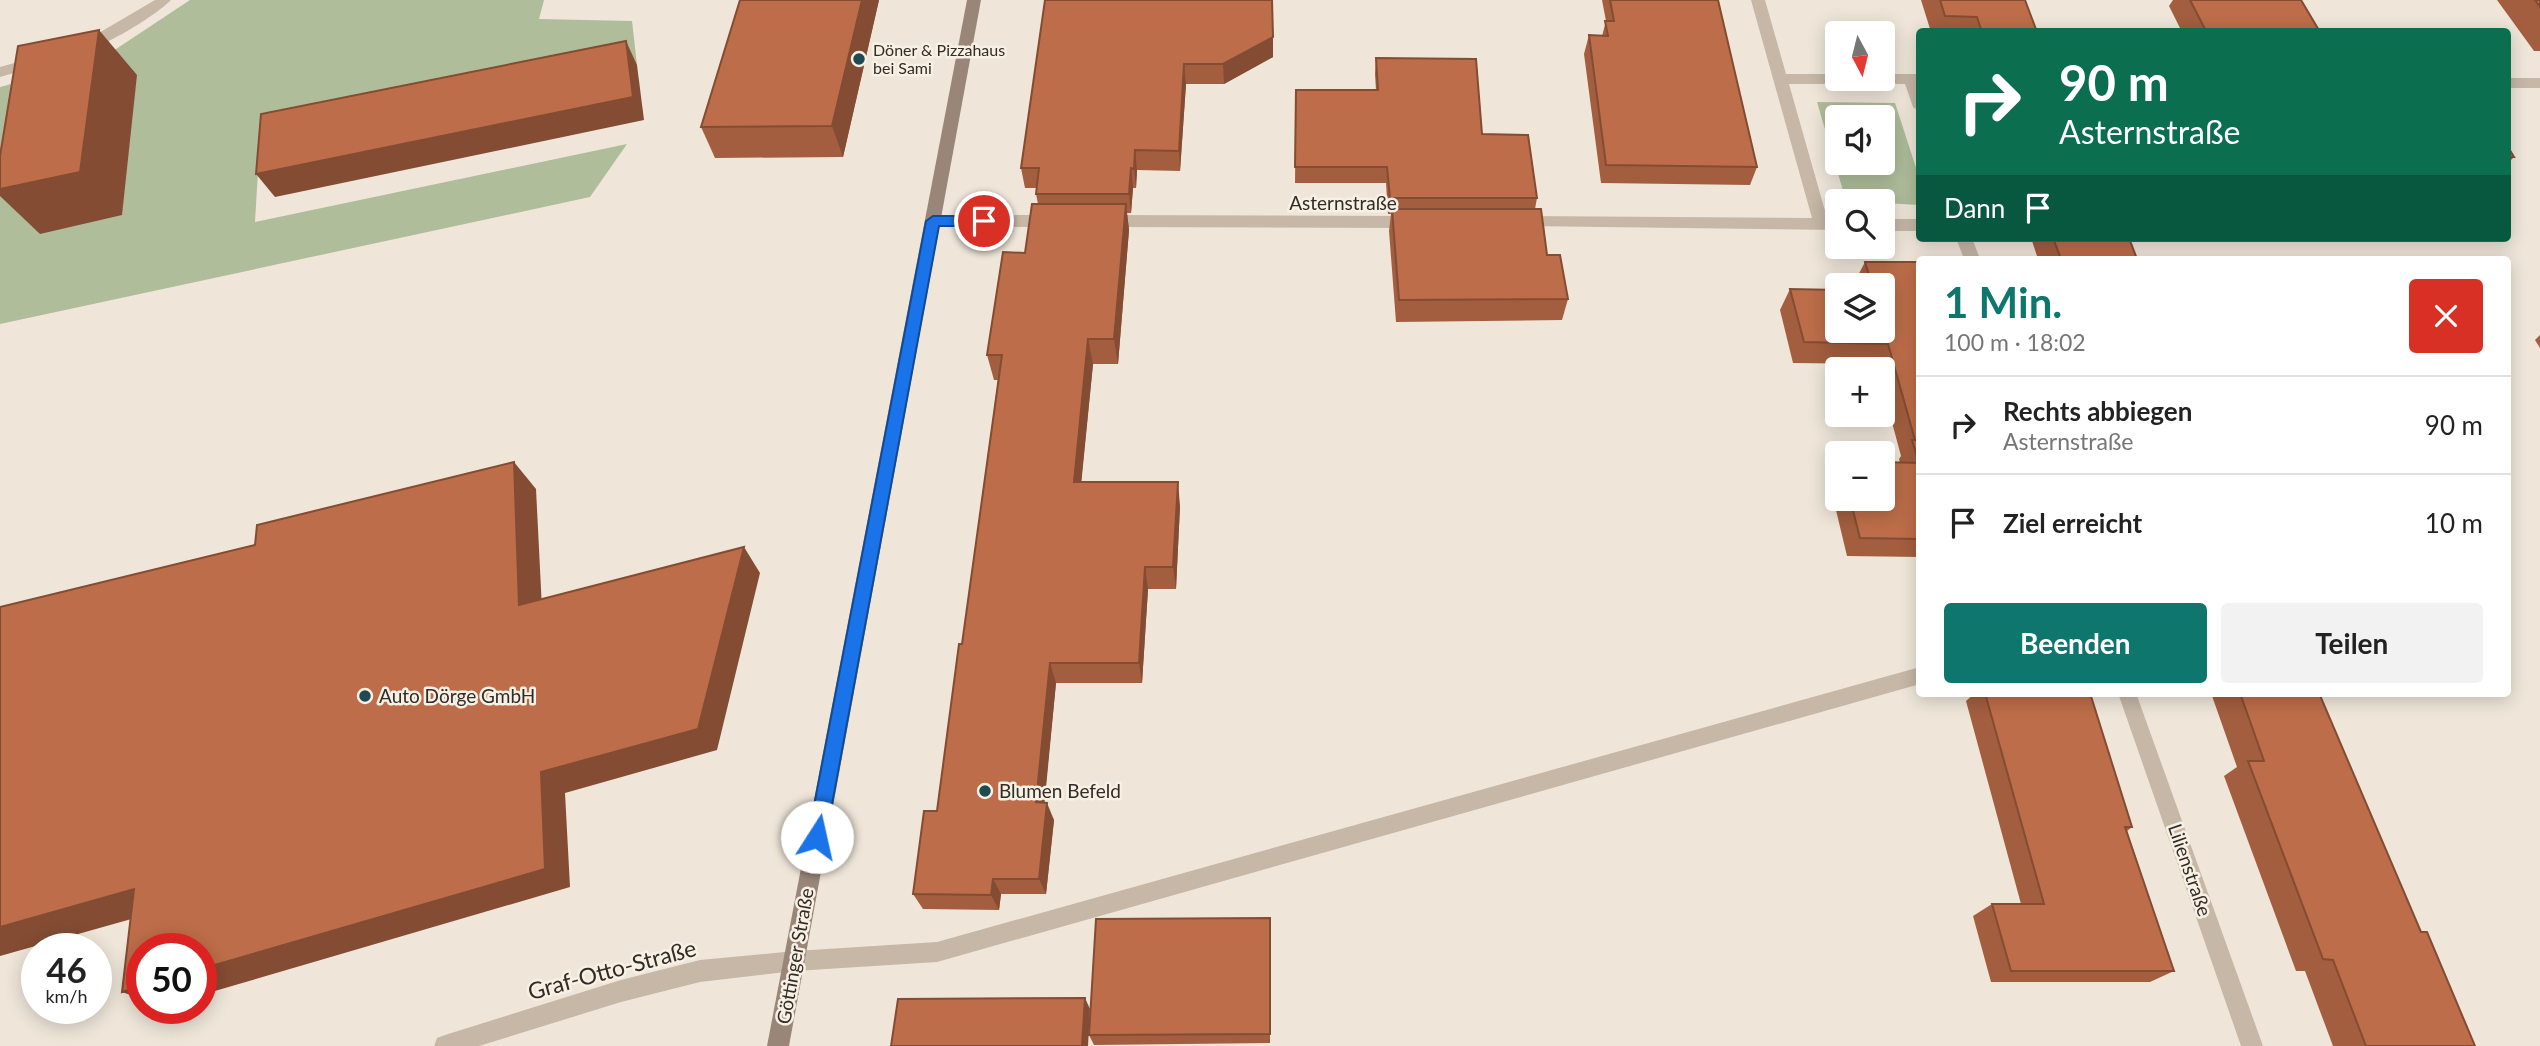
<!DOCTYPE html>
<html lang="de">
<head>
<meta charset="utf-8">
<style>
  body { margin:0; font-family:Lato,sans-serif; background:#f2f2f2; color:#222; height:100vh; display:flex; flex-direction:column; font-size:26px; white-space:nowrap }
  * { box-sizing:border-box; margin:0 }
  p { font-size:23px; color:#767676 }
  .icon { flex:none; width:38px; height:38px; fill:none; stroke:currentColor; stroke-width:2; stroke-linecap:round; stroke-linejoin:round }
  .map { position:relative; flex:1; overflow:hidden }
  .sheet { position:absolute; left:1916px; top:256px; width:595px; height:441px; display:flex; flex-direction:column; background:#fff; border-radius:7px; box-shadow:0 4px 18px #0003 }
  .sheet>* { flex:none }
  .banner { position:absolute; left:1916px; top:28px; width:595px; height:214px; border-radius:7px; box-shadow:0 4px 18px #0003; background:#0b6e4f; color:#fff; overflow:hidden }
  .needle { width:46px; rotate:173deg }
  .controls { position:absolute; left:1825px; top:21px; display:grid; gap:14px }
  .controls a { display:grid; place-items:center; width:70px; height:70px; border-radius:7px; background:#fff; box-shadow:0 4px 18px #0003; font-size:35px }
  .speed { position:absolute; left:21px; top:933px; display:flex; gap:14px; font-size:35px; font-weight:700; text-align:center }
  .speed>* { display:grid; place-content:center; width:91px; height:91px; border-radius:50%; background:#fff; box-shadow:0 4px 18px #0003; line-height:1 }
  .speed small { font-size:18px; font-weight:400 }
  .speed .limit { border:10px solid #d22; background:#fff; color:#111 }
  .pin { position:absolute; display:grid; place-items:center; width:60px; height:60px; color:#fff; margin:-30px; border:4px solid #fff; border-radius:50%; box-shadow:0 2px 7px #0007 }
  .me { position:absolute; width:77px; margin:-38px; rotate:10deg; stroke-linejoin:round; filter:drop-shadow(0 0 5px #0008) }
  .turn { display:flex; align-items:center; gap:24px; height:147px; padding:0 28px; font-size:32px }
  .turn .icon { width:91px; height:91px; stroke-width:2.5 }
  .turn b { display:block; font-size:49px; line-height:60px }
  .then { display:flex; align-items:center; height:66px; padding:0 28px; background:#0003; gap:14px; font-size:26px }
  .round { display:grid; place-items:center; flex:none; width:74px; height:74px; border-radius:7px; background:#f2f2f2 }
  .overview { display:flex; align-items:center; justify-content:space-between; height:119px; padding:0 28px }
  h1 { font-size:42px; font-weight:700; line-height:52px; color:#0f766e }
  .primary-button { display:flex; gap:14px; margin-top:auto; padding:14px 28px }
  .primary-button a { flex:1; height:80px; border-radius:7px; background:#0f766e; color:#fff; font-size:28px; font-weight:700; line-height:80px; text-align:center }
  .primary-button a+a { background:#f2f2f2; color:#222 }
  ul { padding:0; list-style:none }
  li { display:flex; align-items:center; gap:21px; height:98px; padding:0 28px; border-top:2px solid #e0e0e0 }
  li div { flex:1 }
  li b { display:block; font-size:26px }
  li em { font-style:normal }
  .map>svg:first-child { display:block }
  .green { fill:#afbd9a; fill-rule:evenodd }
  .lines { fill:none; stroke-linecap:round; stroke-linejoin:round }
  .lane { fill:#c6b7a6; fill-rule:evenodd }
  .street { fill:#c6b7a6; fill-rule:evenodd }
  .secondary { fill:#998678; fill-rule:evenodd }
  .wall { fill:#a35e3f }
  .shaded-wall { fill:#844c33 }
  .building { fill:#bd6d49; stroke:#844c33; stroke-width:2 }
  .route { fill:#1a73e8; stroke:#114b97; stroke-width:2 }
  .poi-dot { fill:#1f4a51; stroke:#f7f0e4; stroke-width:2.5 }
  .labels { text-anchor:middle; stroke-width:5; stroke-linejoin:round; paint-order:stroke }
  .far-poi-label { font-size:16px; fill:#322b26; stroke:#f7f0e4; text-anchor:start }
  .street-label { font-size:19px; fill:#322b26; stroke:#f7f0e4 }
  .poi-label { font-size:19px; fill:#322b26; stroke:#f7f0e4; text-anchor:start }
  .near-street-label { font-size:23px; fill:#322b26; stroke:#f7f0e4 }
</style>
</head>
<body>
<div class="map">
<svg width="2540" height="1046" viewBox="0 0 2540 1046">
  <rect width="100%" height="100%" fill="#efe6d9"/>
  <g class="green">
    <polygon points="190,0 544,0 539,19 632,21 637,65 279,137 258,171 255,222 627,144 590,197 0,324 0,87 98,61"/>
    <path d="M1817,102l78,1 25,77v25l-74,-4zM1838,117h45v46h-45z"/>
  </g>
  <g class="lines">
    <polygon class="lane" points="1920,667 1920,684 937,962 795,971 788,968 785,961 788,954 795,951 937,942"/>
    <g class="street">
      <path d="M155,0h16c-13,14 -76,54 -94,50l-2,-3z"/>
      <polygon points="1751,0 1765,0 1786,74 1838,74 1838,79 1883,79 1883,74 1920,74 1920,112 1913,107 1905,84 1789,84 1827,218 1838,218 1838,230 1516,226 1513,222 1516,218 1521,216 1812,218"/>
      <polygon points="36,57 41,59 41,65 0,77 0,67"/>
      <rect x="2508" y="78" width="32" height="10"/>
      <polygon points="933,215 1052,215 1060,221 1052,227 933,227 925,221"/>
      <polygon points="1104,215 1412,216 1420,222 1412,228 1104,227 1096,221"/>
      <rect x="1883" y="219" width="37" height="12"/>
      <polygon points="1956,238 1972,238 1980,259 1964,259"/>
      <polygon points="2118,693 2136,693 2263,1046 2241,1046"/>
      <polygon points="795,951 802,954 805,961 802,968 795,971 700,982 621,1002 479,1046 434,1046 437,1038 445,1035 621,980 700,960"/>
    </g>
    <polygon class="secondary" points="967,0 981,0 789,1046 767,1046"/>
  </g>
  <g class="wall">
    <polygon points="879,0 843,157 715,158 701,127"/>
    <polygon points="1045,0 1273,57 1224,84 1186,84 1180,171 1137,170 1136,188 1133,188 1131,213 1127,213 1129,230 1118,364 1093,364 1081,482 1180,506 1176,589 1148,589 1142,683 1056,683 1044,803 1054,820 1046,894 1001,894 999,910 923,909 913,894 937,811 962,644 998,380 994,380 987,355 1025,253 1038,204 1036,194 1037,188 1025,188 1021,168"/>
    <polygon points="1602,0 1718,0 1757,167 1750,185 1601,183 1584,54 1589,35 1602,36 1606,21"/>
    <polygon points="1921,0 2025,0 2037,32 1931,32"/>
    <polygon points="2173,0 2301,0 2320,32 2182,32 2169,6"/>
    <polygon points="2497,0 2540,0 2540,51 2534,51"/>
    <polygon points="1376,58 1482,134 1537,198 1535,209 1547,255 1568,299 1562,320 1396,322 1389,231 1391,214 1388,214 1386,183 1295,183 1296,90 1376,90 1375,74"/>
    <polygon points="2508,147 2514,157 2508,163"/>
    <polygon points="2031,238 2129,238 2137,259 2038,259"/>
    <polygon points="1865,262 1920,262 1920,557 1847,556 1829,481 1838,467 1838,499 1883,499 1900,463 1899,459 1901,456 1883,389 1883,369 1878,369 1876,364 1793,363 1780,310 1790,289 1838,331 1883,285 1854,285 1854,283"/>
    <polygon points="2540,335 2540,348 2535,340"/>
    <polygon points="1975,693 2090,693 2132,827 2127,831 2174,971 2150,982 1991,982 1973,916 1992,904 2021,904 1966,701"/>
    <polygon points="2211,693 2322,693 2319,695 2421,932 2475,1046 2333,1046 2305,971 2296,971 2224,776 2237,767"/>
    <polygon points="1270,918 1270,1043 1094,1045 1089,1035"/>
  </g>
  <g class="shaded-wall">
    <polygon points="862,0 879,0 843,157 832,126"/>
    <polygon points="99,30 137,75 122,215 40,234 0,196 0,189"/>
    <polygon points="1273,37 1273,57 1224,84 1223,64"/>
    <polygon points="626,41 637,65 644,120 275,197 256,174"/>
    <polygon points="1184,64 1186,84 1180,171 1179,151"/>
    <polygon points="1135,150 1137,170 1136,188 1134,169"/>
    <polygon points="1131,168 1133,188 1131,213 1129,194"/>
    <polygon points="1126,204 1129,230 1118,364 1114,339"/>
    <polygon points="1088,339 1093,364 1079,506 1074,482"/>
    <polygon points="514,462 536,489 543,629 519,605"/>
    <polygon points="1178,482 1180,506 1176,589 1173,567"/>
    <polygon points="744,547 760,573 717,750 565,793 570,887 201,995 201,969"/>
    <polygon points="1145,567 1148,589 1142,683 1139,663"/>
    <polygon points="1050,663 1056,683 1043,819 1036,802"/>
    <polygon points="1047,803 1054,820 1046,894 1039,879"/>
    <polygon points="993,879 1001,894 999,910 991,895"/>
    <polygon points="134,889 174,907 0,956 0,927"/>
    <polygon points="142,986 142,999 122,992"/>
    <polygon points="1085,998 1090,1009 1088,1046 1082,1046"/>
  </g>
  <g class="building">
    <polygon points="740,0 862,0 832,126 701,127"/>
    <polygon points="1045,0 1272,0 1273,37 1223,64 1184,64 1179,151 1135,150 1134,169 1131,168 1129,194 1036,194 1039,168 1021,168"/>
    <polygon points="1610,0 1718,0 1757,167 1606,165 1589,35 1608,36 1605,21 1614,21"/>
    <polygon points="1940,0 2025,0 2037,32 1982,32 1977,17 1945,16"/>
    <polygon points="2190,0 2301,0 2320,32 2206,31"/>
    <polygon points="2535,0 2540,0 2540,7"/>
    <polygon points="99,30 80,172 0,189 0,156 18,46"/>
    <polygon points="626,41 633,97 256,174 261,114"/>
    <polygon points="1376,58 1476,59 1482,134 1528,135 1537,198 1390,198 1387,167 1295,167 1296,90 1378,90"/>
    <polygon points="2508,147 2514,157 2508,157"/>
    <polygon points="1032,204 1126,204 1114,339 1088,339 1074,482 1178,482 1173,567 1145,567 1139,663 1050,663 1036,802 1047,803 1039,879 993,879 991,895 913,894 924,811 937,811 959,644 962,644 1002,355 987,355 1003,252 1025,253"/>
    <polygon points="1392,209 1541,209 1547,255 1560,255 1568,299 1399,300"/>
    <polygon points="2053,238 2129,238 2137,259 2061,259"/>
    <polygon points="1865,262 1920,262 1920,539 1860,538 1850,499 1883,499 1883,462 1919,463 1912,440 1915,440 1888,344 1804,342 1790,289 1838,290 1838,331 1883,331 1883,285 1872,285"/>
    <polygon points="514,462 519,605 744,547 698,729 541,772 545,869 201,969 201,948 142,948 142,986 122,992 134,889 0,927 0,607 255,545 257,525"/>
    <polygon points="1985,693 2090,693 2132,827 2125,827 2174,971 2011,971 1992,904 2044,904"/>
    <polygon points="2240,693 2319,693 2421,932 2427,932 2475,1046 2366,1046 2333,960 2323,959 2248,761 2264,761"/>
    <polygon points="1270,918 1270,1034 1089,1035 1096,919"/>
    <polygon points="1085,998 1082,1046 891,1046 898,999"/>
  </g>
  <polygon class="route" points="933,216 984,216 991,221 984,226 939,226 826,837 823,843 817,845 810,843 808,837 926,221"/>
  <g class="poi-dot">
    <circle cx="859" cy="59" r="7"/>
    <circle cx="365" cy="696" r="7"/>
    <circle cx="985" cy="791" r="7"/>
  </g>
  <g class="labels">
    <g class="far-poi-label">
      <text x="873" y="56">Döner &amp; Pizzahaus<tspan x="873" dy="18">bei Sami</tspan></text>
    </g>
    <g class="street-label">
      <text x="1343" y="210">Asternstraße</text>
      <text transform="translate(2190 870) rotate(71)" y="7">Lilienstraße</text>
      <text transform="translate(795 956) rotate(-80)" y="7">Göttinger Straße</text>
    </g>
    <g class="poi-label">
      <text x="379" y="703">Auto Dörge GmbH</text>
      <text x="999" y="798">Blumen Befeld</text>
    </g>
    <g class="near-street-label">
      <text transform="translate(612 970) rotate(-15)" y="8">Graf-Otto-Straße</text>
    </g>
  </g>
</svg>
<div class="controls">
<a><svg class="needle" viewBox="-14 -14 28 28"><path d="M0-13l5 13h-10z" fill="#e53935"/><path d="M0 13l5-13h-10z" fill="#767676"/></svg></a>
<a><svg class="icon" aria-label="sound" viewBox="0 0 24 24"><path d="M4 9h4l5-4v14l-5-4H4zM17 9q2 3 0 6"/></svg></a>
<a><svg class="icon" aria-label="search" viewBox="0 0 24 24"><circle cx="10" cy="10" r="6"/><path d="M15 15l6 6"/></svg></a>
<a><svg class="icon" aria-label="layers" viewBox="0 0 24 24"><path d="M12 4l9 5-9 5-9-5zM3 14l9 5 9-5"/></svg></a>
<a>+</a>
<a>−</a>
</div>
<div class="speed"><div>46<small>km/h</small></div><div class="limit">50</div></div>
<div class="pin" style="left:984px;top:221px;background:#d93025"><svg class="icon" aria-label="arrive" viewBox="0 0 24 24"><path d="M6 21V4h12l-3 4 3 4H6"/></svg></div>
<svg class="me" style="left:817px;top:837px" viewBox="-20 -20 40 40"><circle r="19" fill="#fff"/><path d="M0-13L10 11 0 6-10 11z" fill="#1a73e8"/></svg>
<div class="banner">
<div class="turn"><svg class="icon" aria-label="right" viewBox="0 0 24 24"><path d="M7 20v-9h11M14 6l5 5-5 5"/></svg><div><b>90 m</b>Asternstraße</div></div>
<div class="then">Dann<svg class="icon" aria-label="arrive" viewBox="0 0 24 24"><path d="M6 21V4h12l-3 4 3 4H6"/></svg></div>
</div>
<section class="sheet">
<div class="overview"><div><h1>1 Min.</h1><p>100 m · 18:02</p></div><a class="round" style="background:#d93025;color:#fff"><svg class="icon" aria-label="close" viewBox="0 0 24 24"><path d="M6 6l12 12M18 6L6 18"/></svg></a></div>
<ul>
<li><svg class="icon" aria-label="right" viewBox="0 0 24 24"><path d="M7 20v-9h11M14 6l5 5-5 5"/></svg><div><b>Rechts abbiegen</b><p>Asternstraße</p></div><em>90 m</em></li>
<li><svg class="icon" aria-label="arrive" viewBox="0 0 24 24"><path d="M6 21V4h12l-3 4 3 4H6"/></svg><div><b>Ziel erreicht</b></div><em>10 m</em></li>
</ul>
<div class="primary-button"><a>Beenden</a><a>Teilen</a></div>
</section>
</div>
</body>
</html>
